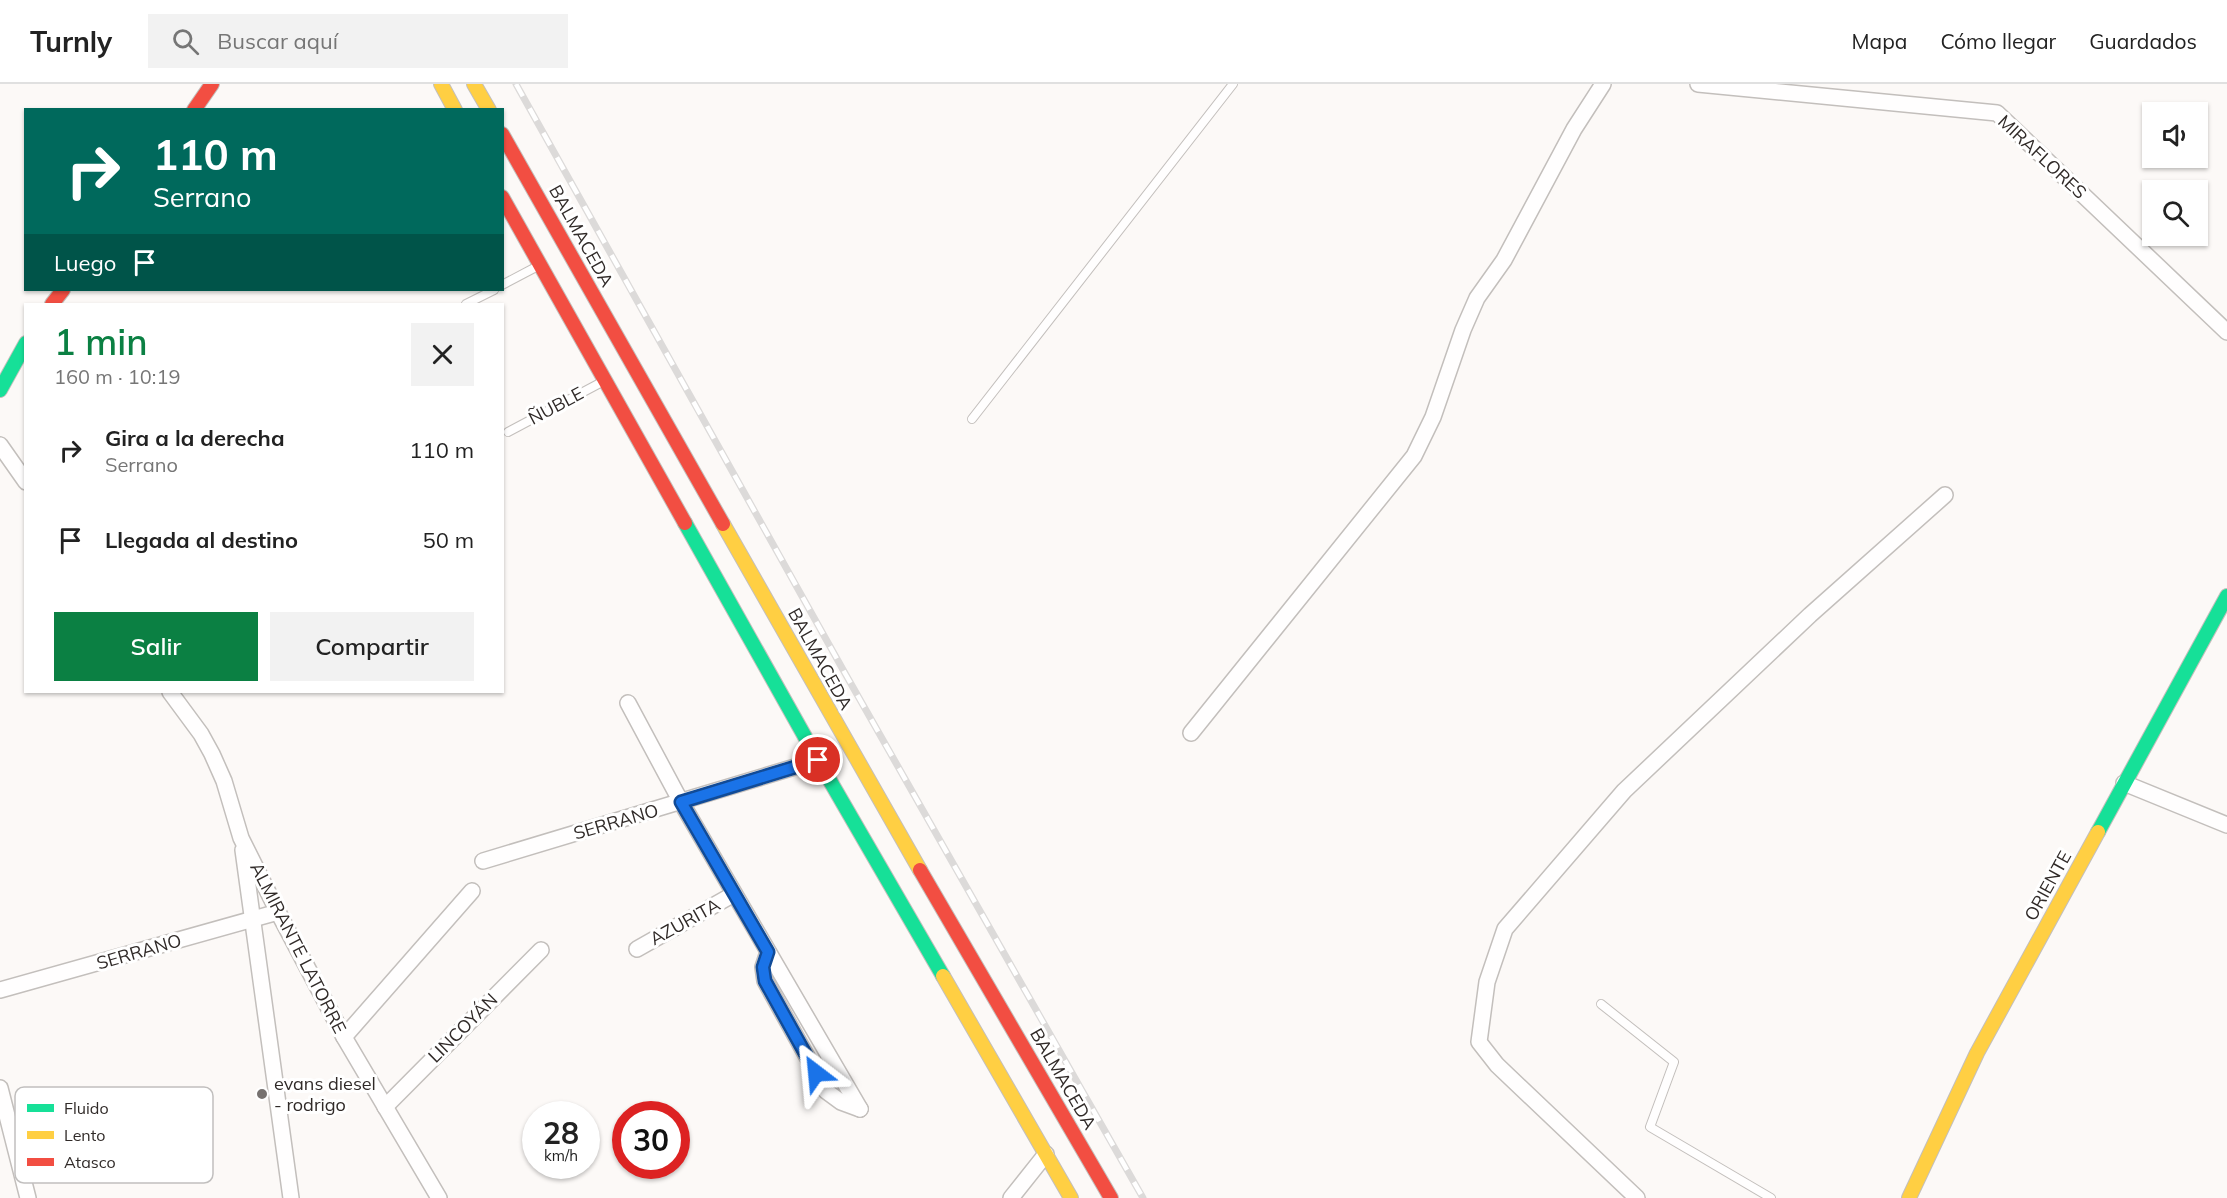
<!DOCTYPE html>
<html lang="es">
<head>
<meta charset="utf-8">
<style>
  body { margin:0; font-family:Mulish,sans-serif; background:#f2f2f2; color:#222; height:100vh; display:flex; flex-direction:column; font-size:22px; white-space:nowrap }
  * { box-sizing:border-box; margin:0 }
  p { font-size:20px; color:#767676 }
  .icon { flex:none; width:33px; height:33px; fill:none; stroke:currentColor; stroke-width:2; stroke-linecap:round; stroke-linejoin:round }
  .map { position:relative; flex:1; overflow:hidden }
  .panel { position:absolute; left:24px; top:219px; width:480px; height:390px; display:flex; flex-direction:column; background:#fff; border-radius:0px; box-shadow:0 2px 4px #0004 }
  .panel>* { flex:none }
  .banner { position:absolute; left:24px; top:24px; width:480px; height:183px; border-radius:0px; box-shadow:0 2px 4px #0004; background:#00695c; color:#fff; overflow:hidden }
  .fabs { position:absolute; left:2142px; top:18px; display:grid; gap:12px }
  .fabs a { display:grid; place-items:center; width:66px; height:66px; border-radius:0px; background:#fff; box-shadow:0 2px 4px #0004; font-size:30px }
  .speed { position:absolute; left:522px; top:1017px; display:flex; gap:12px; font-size:30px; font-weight:700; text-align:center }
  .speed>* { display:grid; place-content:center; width:78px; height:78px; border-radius:50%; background:#fff; box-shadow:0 2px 4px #0004; line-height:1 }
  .speed small { font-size:15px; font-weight:400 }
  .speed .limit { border:9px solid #d22; background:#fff; color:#111 }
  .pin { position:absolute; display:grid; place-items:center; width:51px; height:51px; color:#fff; margin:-26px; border:3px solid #fff; border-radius:50%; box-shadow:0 2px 6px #0007 }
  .me { position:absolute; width:66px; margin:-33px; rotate:331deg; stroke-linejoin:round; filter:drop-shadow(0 0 4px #0008) }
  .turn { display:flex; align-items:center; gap:21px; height:126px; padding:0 30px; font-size:27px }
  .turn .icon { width:78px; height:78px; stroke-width:2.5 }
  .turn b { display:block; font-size:42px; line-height:51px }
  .then { display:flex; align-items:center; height:57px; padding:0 30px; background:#0003; gap:12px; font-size:22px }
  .round { display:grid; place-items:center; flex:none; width:63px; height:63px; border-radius:0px; background:#f2f2f2 }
  .headline { display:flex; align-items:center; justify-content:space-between; height:102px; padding:0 30px }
  h1 { font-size:36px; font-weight:600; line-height:45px; color:#0b8043 }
  .action { display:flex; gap:12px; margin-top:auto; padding:12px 30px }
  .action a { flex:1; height:69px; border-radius:0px; background:#0b8043; color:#fff; font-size:24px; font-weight:600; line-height:69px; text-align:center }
  .action a+a { background:#f2f2f2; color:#222 }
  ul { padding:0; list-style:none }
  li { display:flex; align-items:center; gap:18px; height:90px; padding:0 30px }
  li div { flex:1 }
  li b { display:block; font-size:22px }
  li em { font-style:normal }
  header { display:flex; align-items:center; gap:36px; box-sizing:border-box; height:84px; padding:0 30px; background:#fff; border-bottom:2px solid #e0e0e0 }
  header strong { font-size:28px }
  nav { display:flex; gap:33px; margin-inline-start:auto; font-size:21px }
  .search { width:420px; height:54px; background:#f2f2f2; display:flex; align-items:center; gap:15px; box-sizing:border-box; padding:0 21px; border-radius:0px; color:#767676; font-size:22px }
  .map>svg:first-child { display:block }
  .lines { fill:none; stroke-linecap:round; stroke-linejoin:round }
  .lane-casing { stroke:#c3bfbc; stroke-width:10 }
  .street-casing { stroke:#c3bfbc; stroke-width:18 }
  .fast-casing { stroke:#c3bfbc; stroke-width:16 }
  .slow-casing { stroke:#c3bfbc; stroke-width:16 }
  .jam-casing { stroke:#c3bfbc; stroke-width:16 }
  .lane { stroke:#fffefe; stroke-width:8 }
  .street { stroke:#fffefe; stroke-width:15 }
  .fast { stroke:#16e098; stroke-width:14 }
  .slow { stroke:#ffcf43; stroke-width:14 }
  .jam { stroke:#f24e42; stroke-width:14 }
  .rail-casing { stroke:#dcdad9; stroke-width:7 }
  .rail { stroke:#fff; stroke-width:4.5; stroke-dasharray:14; stroke-linecap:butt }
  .route-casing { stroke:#114b97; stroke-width:15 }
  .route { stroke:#1a73e8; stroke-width:10 }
  .poi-dot { fill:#777270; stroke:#fff; stroke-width:2 }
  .labels { text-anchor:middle; stroke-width:6; stroke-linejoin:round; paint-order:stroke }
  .street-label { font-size:18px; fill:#302a28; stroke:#fff }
  .poi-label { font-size:18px; fill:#302a28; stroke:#fff; text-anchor:start }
  .key { fill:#fff; stroke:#c1bfbe; stroke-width:1.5 }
  .key-label { font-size:16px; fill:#302a28 }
</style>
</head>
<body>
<header>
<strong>Turnly</strong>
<div class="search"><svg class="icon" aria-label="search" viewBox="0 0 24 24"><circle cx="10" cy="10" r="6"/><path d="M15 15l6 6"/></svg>Buscar aquí</div>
<nav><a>Mapa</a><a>Cómo llegar</a><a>Guardados</a></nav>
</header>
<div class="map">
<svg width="2227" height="1114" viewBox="0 0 2227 1114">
  <rect width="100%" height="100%" fill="#fcf9f7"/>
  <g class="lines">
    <g class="lane-casing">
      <g id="lane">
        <polyline points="502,201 538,182"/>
        <polyline points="466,220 494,206"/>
        <polyline points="972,335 1233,0"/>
        <polyline points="508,348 602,298"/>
        <polyline points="1601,920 1674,978 1650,1043 1771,1114"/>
      </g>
    </g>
    <g class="street-casing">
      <g id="street">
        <polyline points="1698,0 1997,29 2227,248"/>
        <polyline points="0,361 26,398"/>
        <polyline points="170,608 201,650 212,670 224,697 241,754 278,828 344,953 439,1114"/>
        <polyline points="628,619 681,718 860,1025"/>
        <polyline points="1191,649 1414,372 1433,333 1463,246 1477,214 1504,176 1574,45 1603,0"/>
        <polyline points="2124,699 2227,741"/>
        <polyline points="243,766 291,1114"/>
        <polyline points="483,777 818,676"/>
        <polyline points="637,865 734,810"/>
        <polyline points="768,868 763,883 765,897 826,1007 841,1018 860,1025"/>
        <polyline points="0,906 278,828"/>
        <polyline points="344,953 472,807"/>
        <polyline points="0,1004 28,1114"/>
        <polyline points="385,1023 541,866"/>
        <polyline points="1011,1114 1046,1070"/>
        <polyline points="1637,1114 1497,981 1479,958 1487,898 1505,845 1624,707 1810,531 1945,411"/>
      </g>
    </g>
    <g class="fast-casing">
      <g id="fast">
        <polyline points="0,306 26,259"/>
        <polyline points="685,439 818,676 943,892"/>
        <polyline points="2098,748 2227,512"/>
      </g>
    </g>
    <g class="slow-casing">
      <g id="slow">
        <polyline points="441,0 455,26"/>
        <polyline points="474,0 489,26"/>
        <polyline points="723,440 920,786"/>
        <polyline points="943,892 1071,1114"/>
        <polyline points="1909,1114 1977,969 2098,748"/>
      </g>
    </g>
    <g class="jam-casing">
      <g id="jam">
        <polyline points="194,26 212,0"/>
        <polyline points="502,50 723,440"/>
        <polyline points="502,113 685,439"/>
        <polyline points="52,220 63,206"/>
        <polyline points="920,786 1111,1114"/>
      </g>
    </g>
    <use href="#lane" class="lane"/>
    <use href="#street" class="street"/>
    <use href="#fast" class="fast"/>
    <use href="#slow" class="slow"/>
    <use href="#jam" class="jam"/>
    <g class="rail-casing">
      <polyline id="rail" points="516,0 846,591 1143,1114"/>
    </g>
    <use href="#rail" class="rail"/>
  </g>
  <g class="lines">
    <g class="route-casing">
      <polyline id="route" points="816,989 765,897 763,883 768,868 681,718 818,676"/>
    </g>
    <use href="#route" class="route"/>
  </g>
  <circle class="poi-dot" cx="262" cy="1010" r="6"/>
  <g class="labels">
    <g class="street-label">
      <text transform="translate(2042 73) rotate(43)" y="6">MIRAFLORES</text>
      <text transform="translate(581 152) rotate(61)" y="6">BALMACEDA</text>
      <text transform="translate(556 322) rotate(-28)" y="6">ÑUBLE</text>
      <text transform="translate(820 575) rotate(61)" y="6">BALMACEDA</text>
      <text transform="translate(616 738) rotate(-16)" y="6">SERRANO</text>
      <text transform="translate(2048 802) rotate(-61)" y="6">ORIENTE</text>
      <text transform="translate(685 838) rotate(-29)" y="6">AZURITA</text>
      <text transform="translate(298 864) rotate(63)" y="6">ALMIRANTE LATORRE</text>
      <text transform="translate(139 868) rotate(-16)" y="6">SERRANO</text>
      <text transform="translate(463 944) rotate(-45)" y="6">LINCOYÁN</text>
      <text transform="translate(1063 995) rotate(60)" y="6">BALMACEDA</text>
    </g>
    <g class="poi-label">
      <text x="274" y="1006">evans diesel<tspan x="274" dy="21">- rodrigo</tspan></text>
    </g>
  </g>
  <rect x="15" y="1003" width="198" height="96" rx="9" class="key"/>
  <rect x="27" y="1020" width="27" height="8" fill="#16e098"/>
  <rect x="27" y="1047" width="27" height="8" fill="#ffcf43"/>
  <rect x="27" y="1074" width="27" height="8" fill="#f24e42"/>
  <g class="key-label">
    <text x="64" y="1030">Fluido</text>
    <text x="64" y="1057">Lento</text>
    <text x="64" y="1084">Atasco</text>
  </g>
</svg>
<div class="fabs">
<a><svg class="icon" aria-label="sound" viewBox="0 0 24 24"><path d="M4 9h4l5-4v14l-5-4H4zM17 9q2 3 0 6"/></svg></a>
<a><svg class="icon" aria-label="search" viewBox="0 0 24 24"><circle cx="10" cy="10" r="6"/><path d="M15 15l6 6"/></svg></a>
</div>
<div class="speed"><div>28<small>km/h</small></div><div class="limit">30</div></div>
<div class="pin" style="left:818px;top:676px;background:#d93025"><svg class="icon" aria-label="arrive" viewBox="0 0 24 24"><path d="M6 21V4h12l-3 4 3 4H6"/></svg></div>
<svg class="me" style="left:816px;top:989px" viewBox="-20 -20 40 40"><path d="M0-17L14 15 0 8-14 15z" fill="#1a73e8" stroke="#fff" stroke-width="4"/></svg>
<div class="banner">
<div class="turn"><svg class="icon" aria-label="right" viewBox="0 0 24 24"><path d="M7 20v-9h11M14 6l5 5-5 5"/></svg><div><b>110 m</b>Serrano</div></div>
<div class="then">Luego<svg class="icon" aria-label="arrive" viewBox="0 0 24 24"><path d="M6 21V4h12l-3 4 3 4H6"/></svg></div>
</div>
<section class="panel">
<div class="headline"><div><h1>1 min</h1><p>160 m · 10:19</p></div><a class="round"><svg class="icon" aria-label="close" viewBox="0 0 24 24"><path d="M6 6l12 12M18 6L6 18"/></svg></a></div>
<ul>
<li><svg class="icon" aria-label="right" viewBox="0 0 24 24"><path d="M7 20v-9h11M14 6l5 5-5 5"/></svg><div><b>Gira a la derecha</b><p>Serrano</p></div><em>110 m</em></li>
<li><svg class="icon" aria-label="arrive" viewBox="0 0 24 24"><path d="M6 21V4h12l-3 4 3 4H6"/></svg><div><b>Llegada al destino</b></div><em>50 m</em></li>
</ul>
<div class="action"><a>Salir</a><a>Compartir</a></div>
</section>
</div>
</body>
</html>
